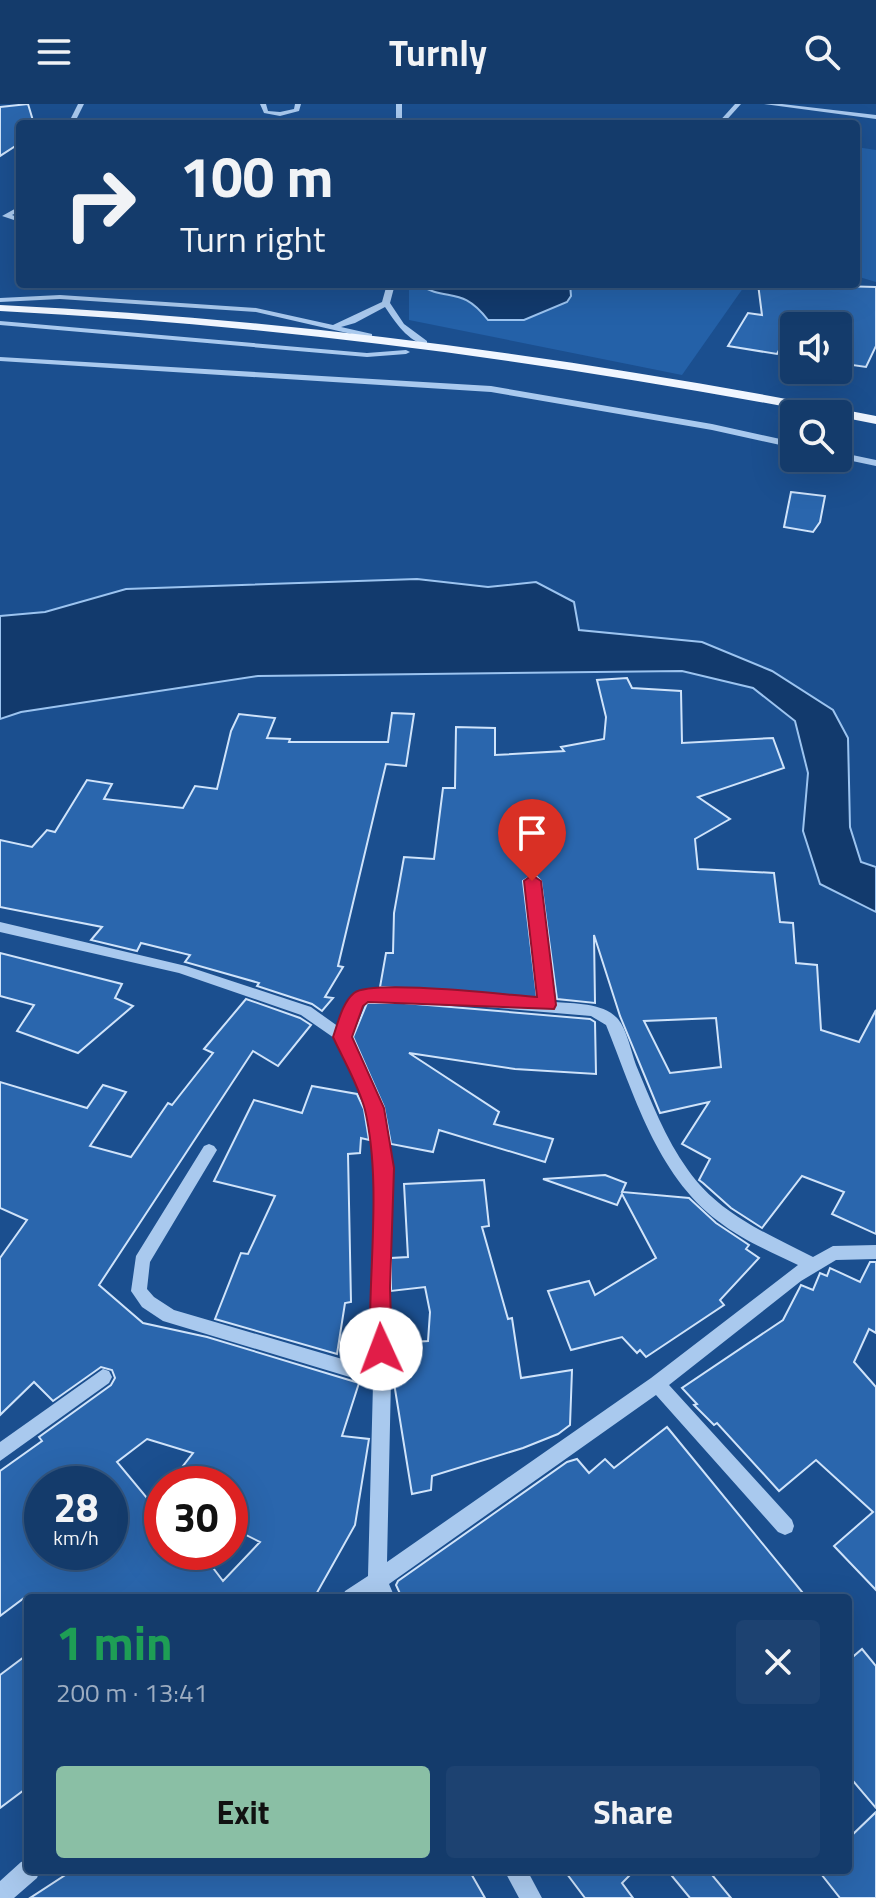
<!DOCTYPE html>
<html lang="en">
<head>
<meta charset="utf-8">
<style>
  body { margin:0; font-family:"Titillium Web",sans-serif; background:#1d4271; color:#f1f3f6; height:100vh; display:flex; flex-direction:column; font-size:30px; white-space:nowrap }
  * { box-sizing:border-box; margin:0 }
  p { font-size:26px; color:#9dadc1 }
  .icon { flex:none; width:44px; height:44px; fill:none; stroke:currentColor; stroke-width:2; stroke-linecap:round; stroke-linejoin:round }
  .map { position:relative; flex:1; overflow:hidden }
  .side { position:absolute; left:24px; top:1490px; width:828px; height:280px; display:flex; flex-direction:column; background:#143b6b; border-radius:8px; box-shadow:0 8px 32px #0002,0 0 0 2px #33557e }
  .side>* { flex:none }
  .hud { position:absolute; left:16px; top:16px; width:844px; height:168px; border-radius:8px; box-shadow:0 8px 32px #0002,0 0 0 2px #33557e; background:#143b6b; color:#f1f3f6; overflow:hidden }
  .fabs { position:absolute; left:780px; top:208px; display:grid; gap:16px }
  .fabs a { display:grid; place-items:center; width:72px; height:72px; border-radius:8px; background:#143b6b; box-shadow:0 8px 32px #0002,0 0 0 2px #33557e; font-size:40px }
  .speed { position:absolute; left:24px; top:1362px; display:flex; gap:16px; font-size:40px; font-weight:700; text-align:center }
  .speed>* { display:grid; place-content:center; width:104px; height:104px; border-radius:50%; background:#143b6b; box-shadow:0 8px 32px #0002,0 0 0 2px #33557e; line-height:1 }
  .speed small { font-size:20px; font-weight:400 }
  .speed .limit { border:12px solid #d22; background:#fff; color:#111 }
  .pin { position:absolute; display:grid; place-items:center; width:68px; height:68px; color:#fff; margin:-82px -34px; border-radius:50% 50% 50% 0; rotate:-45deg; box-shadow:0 0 8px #0007 }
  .pin .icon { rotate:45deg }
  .me { position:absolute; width:88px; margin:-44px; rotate:358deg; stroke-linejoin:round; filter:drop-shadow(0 0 6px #0008) }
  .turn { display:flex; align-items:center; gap:28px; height:168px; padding:0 32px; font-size:36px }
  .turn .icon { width:104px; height:104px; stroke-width:2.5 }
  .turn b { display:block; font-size:56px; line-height:68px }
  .round { display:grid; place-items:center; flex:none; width:84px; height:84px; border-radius:8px; background:#1d4271 }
  .head { display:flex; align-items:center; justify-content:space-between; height:136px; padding:0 32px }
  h1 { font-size:48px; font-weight:700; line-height:60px; color:#1e9e55 }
  .action { display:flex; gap:16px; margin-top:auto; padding:16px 32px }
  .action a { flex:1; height:92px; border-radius:8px; background:#8abfa5; color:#111; font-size:32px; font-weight:700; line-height:92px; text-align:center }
  .action a+a { background:#1d4271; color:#f1f3f6 }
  header { display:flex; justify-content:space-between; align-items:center; height:104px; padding:0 32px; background:#143b6b; font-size:36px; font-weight:700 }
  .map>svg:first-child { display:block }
  .green { fill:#2461a8 }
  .water { fill:#123a6d; stroke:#9cc4f0; stroke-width:2 }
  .building { fill:#2a66ad; stroke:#cfe3fa; stroke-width:2; fill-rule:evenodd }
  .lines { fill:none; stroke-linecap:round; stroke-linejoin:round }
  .minor { fill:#a9c9ee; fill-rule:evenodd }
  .major { fill:#f0f6ff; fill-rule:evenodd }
  .route { fill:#e11d48; stroke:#92132f; stroke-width:2 }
</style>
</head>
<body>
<header><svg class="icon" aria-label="menu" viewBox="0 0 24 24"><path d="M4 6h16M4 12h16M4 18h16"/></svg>Turnly<svg class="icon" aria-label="search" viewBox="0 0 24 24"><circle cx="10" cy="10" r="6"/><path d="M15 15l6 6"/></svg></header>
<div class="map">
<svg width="876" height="1794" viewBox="0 0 876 1794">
  <rect width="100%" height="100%" fill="#1b4f8f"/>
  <g class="green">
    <polygon points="856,43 876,46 876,178 856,172"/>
    <polygon points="409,180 746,180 682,271 409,216"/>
  </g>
  <g class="water">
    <path d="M417,180h153l1,12 -4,6 -43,18h-36c-27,-35 -39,-17 -71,-36z"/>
    <polygon points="417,475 488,483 536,478 574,498 579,526 702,538 772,567 833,606 848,634 850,723 861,758 876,763 876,808 820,780 803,727 808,669 795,617 753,584 682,567 258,572 21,608 0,615 0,512 45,508 126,485"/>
  </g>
  <g class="building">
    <polygon points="28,0 34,20 20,20 20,39 0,52 0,3"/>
    <polygon points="758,180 876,183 876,242 866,263 838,259 838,222 792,222 777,250 728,242 748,209 762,211"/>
    <polygon points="791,388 825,392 820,418 813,428 784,423"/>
    <path d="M627,574l5,10 49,3 1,52 91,-5 11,30 -86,29 32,22 -35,20 3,30 76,4 6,49 13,1 3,40 21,2 4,65 38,12 17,-32v224l-44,-20 12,-22 -42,-16 -40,52 -31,-20 -28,-25 -4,-3 11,-21 -28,-15 27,-42 -49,11 -40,-97 -26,-81 1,68 -38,-4 -16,-118 -7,-7 -11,7 14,117 -157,-11 6,-34h7l1,-40 10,-56 30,2 9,-71h12l1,-61 39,1v27l69,-4 -3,-4 43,-8 2,-22 -9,-37zM716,914l5,49 -51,6 -26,-52z"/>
    <polygon points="392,609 414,610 406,662 386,660 338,862 343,863 325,893 333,894 322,907 312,900 257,882 259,879 185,858 190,851 141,839 137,847 91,836 102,823 0,803 0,736 32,743 47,726 55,728 87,676 112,680 104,695 183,704 195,682 217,685 231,627 239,610 275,614 267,634 290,635 289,638 388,638"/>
    <polygon points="0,849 122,880 115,894 133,902 78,949 17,927 34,901 0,892"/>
    <path d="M246,895l54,19 11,7 -33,41 -25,-15 -154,234 44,38 64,14 152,46 -17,53 27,3 -14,86 -41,73h-290l-24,18v-145l42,-30 -3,-4 72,-52 4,-7 -3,-8 -11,-3 -48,34 -19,-19 -34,33v-157l27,-38 -27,-12v-126l87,26 16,-23 23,7 -36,54 41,11 37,-54 4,2 41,-52 -9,-4zM147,1335l46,14 -24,31h61v43l30,15 -37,39 -22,-29h-39v-36l-45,-54zM42,1380h68v68h-68z"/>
    <polygon points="367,899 404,899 590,915 595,918 596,970 515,965 409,949 499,1008 494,1020 553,1035 545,1058 439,1026 433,1048 391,1040 384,1003 353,933"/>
    <polygon points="312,982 357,990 364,1005 369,1036 361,1034 360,1049 348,1050 351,1198 345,1199 337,1250 215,1215 241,1149 248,1150 275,1092 214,1077 254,996 302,1009"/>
    <polygon points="605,1071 626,1079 622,1088 689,1094 716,1119 749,1141 746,1145 759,1154 720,1196 724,1201 646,1253 640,1246 637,1249 622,1233 571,1246 548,1187 589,1177 595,1191 656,1154 622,1090 617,1101 543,1075"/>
    <polygon points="484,1076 489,1122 482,1123 508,1215 512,1214 521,1274 572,1266 570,1321 558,1330 523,1344 432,1372 431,1386 412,1390 394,1279 401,1280 397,1239 428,1237 430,1208 425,1183 391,1187 391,1154 408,1153 404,1080"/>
    <polygon points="870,1158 876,1158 876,1229 869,1225 854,1258 876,1283 876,1486 834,1442 873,1408 816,1356 779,1387 717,1319 714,1321 694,1301 697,1300 682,1284 783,1216 801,1181 813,1186 820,1169 827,1172 830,1164 860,1178"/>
    <polygon points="667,1323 807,1494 402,1494 396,1481 398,1477 567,1358 577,1355 589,1369 605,1355 614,1364"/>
    <polygon points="862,1545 876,1562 876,1704 848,1671 848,1557"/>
    <polygon points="28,1550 28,1683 0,1704 0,1571"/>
    <polygon points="876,1708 876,1794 840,1794 818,1766 848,1766 848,1735"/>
    <polygon points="73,1766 469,1766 485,1794 30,1794"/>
    <polygon points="564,1766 635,1766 622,1779 633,1794 585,1794"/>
    <polygon points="667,1766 708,1766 731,1794 690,1794"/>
  </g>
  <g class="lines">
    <g class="minor">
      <polygon points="78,0 84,0 74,20 68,20"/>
      <polygon points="260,0 266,0 268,7 280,8 294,5 295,0 301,0 299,7 280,12 264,9"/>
      <rect x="396" y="0" width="6" height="20"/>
      <polygon points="735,0 741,0 723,20 717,20"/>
      <polygon points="764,0 782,0 876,11 876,15"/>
      <polygon points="20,102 20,107 12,111 20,114 20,118 2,112"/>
      <path d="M387,180h8l-5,19 14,21 23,17v4c-19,-3 -32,-23 -42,-38l-30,16 -14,4 31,7v4h-3l-113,-26 -196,-13 -60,3v-4l60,-3 196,13 77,17 49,-23z"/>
      <polygon points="0,217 367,249 406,246 410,248 406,250 367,253 0,221"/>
      <polygon points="0,253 491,282 712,320 794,338 794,344 712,326 491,288 0,257"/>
      <polygon points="838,348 876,356 876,362 838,354"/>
      <path d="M532,773l6,4 16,121c20,2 49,0 64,17 9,11 13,32 18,46 15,36 29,73 52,105 31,44 78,63 125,87l20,-11 43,-1v14l-40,1 -35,21 -132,104 123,135 2,6 -2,6 -7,3 -7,-3 -122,-137 -267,189 6,14h-20l-1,-4 -6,4h-26l3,-7 23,-15 5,-192 -210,-63 -21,-14 -11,-16 5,-35 68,-110 5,-2 5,2 3,4 -67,112 -3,27 7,8 20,13 199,58 -2,-80 5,-120 -9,-60 -30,-68 -36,-25 -122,-42 -179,-41v-10l186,44 125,41 28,20 11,-28 13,-9h41l136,11 -14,-120zM366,896h38l187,16 15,9c28,69 50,149 112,196 24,19 53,31 80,44l-147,113 -264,184 4,-183 -4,-91 5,-120 -11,-60 -31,-71 11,-32z"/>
      <polygon points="103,1265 109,1267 112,1273 109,1279 0,1357 0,1338"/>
      <polygon points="28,1756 28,1766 40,1766 37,1774 14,1794 0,1794 0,1777 21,1758"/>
      <polygon points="504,1766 527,1766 542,1794 519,1794"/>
    </g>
    <path class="major" d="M0,201c296,14 586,54 876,111v8c-288,-57 -580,-98 -876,-113z"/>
  </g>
  <path class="route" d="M532,771l9,6 15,124 -2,4 -186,-7 -5,4 -11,31 32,71 10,60 -4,120 2,61 -3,7 -8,3 -8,-3 -3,-7c-2,-76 12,-166 -5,-239 -6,-24 -21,-49 -32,-73 5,-14 9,-34 21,-44 18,-14 153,2 183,4l-13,-116z"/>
</svg>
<div class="fabs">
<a><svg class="icon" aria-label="sound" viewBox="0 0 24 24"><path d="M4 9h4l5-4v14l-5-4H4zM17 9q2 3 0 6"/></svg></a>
<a><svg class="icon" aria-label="search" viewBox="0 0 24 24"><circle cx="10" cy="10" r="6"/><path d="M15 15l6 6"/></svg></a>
</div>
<div class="speed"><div>28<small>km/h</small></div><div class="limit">30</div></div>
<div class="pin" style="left:532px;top:777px;background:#d93025"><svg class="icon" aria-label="arrive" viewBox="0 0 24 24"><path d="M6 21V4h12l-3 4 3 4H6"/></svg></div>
<svg class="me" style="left:381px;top:1245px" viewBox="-20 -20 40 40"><circle r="19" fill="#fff"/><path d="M0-13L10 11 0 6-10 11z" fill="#e11d48"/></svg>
<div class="hud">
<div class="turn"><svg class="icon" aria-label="right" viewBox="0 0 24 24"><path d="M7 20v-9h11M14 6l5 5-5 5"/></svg><div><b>100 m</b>Turn right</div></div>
</div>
<section class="side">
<div class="head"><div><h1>1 min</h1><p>200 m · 13:41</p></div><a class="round"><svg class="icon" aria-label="close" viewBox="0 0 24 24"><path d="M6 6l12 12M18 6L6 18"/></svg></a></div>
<div class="action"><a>Exit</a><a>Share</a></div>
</section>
</div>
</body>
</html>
